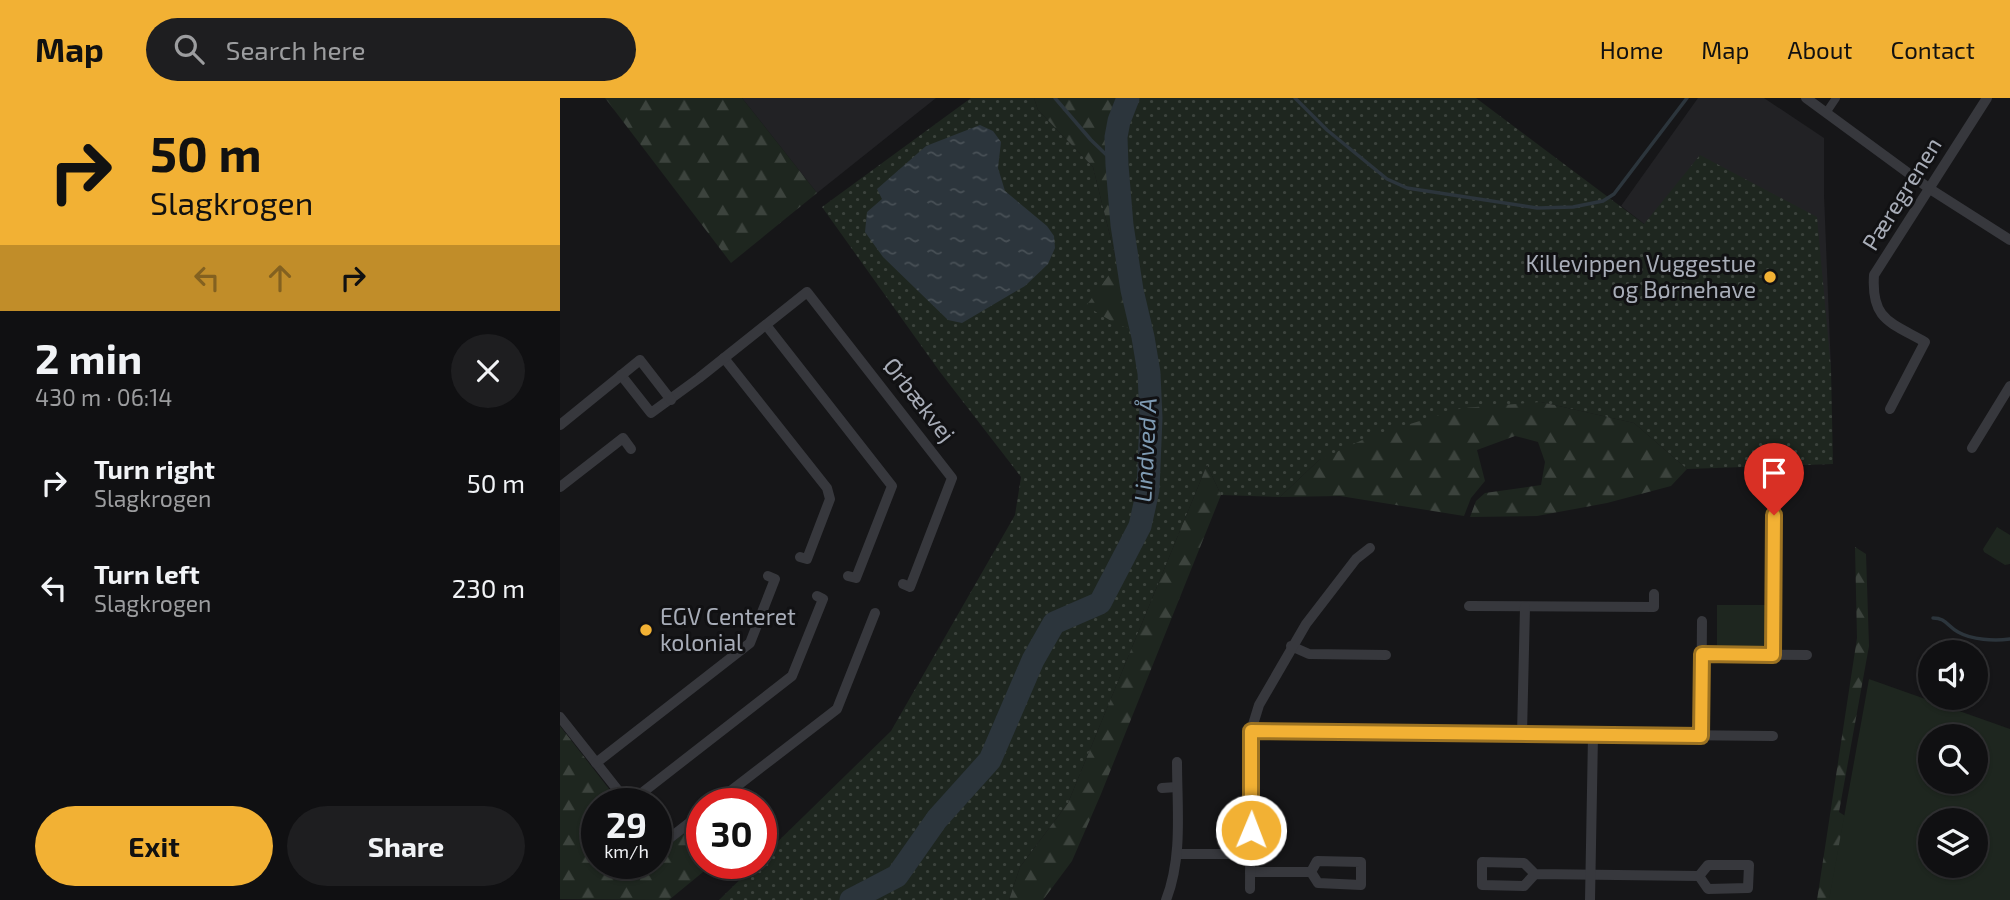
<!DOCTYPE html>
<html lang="en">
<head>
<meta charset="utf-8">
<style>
  body { margin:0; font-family:"Exo 2",sans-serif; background:#1e1e20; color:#f1f3f6; height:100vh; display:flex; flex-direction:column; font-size:26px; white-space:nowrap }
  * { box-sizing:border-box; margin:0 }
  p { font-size:23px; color:#9c9d9f }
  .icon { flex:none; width:38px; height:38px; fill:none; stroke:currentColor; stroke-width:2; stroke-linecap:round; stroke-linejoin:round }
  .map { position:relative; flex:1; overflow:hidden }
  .details { display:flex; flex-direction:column; background:#101012; width:560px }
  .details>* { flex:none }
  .hud { background:#f2b134; color:#111; overflow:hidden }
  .tools { position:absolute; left:1358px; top:542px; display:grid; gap:14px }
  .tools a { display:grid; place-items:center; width:70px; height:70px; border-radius:50%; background:#101012; box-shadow:0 2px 5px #0004,0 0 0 2px #303032; font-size:35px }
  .speed { position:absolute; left:21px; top:690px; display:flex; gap:14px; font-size:35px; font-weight:700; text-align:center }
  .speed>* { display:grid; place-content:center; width:91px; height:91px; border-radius:50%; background:#101012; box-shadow:0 2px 5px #0004,0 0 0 2px #303032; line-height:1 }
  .speed small { font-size:18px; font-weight:400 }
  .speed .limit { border:10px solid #d22; background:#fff; color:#111 }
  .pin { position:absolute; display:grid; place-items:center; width:60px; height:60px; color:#fff; margin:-72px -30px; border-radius:50% 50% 50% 0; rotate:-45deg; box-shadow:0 0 7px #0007 }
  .pin .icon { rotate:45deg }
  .me { position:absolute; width:77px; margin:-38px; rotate:1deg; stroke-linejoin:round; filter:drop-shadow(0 0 5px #0008) }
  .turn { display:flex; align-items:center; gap:24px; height:147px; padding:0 35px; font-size:32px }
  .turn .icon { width:91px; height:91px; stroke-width:2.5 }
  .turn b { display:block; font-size:49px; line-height:60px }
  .lanes { display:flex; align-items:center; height:66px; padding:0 35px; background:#0003; justify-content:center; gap:35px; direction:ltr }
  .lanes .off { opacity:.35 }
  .round { display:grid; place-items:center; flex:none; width:74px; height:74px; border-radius:37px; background:#1e1e20 }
  .head { display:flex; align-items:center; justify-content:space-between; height:119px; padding:0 35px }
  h1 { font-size:42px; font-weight:700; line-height:52px }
  .action { display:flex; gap:14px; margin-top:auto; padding:14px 35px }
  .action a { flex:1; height:80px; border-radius:42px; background:#f2b134; color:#111; font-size:28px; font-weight:700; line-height:80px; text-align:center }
  .action a+a { background:#1e1e20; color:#f1f3f6 }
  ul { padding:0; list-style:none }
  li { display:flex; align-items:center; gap:21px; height:105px; padding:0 35px }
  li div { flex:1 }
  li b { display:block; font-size:26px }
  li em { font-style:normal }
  header { display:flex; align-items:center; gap:42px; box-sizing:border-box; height:98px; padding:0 35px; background:#f2b134; color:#111 }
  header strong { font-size:33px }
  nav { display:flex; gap:38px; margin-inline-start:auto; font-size:24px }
  .search { width:490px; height:63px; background:#1e1e20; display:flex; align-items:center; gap:18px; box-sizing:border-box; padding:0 24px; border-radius:38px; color:#9c9d9f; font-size:26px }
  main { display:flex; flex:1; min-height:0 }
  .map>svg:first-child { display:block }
  .built { fill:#222225 }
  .grass { fill:url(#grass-dots) }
  .forest { fill:url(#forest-firs) }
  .park { fill:#1e261f; fill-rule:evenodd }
  .water { fill:url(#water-ripples) }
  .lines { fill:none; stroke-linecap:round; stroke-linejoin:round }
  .stream { stroke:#2c353c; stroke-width:3.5 }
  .river { stroke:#2c353c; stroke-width:23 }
  .pedestrian { stroke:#37383d; stroke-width:8 }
  .minor { stroke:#37383d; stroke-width:10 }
  .route-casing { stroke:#9d7322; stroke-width:18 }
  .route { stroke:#f2b134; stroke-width:12 }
  .poi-dot { fill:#f2b134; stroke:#111113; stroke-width:2.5 }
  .labels { text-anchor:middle; stroke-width:6; stroke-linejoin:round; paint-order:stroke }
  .street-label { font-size:23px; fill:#a8adb8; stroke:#111113 }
  .poi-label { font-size:23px; fill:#a8adb8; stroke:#111113; text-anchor:end }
  .water-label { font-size:24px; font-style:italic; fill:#7f9bb3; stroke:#111113 }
</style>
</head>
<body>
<header>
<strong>Map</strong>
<div class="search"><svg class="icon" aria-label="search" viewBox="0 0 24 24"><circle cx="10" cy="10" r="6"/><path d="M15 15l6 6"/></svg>Search here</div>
<nav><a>Home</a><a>Map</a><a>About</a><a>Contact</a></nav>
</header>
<main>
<section class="details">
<div class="hud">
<div class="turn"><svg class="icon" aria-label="right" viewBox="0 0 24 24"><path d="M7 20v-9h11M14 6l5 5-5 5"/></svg><div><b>50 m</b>Slagkrogen</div></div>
<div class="lanes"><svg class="icon off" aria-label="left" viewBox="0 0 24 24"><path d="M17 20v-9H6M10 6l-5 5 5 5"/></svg><svg class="icon off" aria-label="ahead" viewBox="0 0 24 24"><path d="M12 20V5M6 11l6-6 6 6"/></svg><svg class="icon" aria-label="right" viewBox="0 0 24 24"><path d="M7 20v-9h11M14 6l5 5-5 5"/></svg></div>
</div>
<div class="head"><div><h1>2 min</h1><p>430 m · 06:14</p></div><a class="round"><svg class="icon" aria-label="close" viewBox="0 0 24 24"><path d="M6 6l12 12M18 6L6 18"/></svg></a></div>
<ul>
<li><svg class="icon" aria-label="right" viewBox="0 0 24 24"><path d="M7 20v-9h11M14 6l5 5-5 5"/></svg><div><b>Turn right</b><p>Slagkrogen</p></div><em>50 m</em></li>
<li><svg class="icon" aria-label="left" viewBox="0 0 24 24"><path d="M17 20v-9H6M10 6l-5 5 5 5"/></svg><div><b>Turn left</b><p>Slagkrogen</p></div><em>230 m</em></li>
</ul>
<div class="action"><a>Exit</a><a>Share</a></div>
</section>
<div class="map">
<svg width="1450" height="802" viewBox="0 0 1450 802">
  <defs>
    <pattern id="grass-dots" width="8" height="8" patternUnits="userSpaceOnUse" patternTransform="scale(1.75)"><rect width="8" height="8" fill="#1e261f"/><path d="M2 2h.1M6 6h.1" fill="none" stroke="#3c433d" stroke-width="1.8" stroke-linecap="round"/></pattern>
    <pattern id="forest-firs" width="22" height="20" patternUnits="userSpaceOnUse" patternTransform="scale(1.75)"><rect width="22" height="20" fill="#1e261f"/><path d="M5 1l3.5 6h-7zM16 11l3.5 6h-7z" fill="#3c433d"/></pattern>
    <pattern id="water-ripples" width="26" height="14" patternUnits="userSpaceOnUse" patternTransform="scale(1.75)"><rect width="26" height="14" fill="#2c353c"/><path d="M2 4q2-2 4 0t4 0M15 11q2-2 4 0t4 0" fill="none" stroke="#485056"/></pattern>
  </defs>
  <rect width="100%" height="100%" fill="#161618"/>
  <g class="built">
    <polygon points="182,0 376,0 257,95"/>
    <polygon points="1138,0 1204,0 1264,40 1264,97 1271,271 1061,108"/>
  </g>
  <polygon class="grass" points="411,0 474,0 478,12 533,69 557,166 584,234 562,46 578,0 916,0 1084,126 1140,57 1257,119 1271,271 1273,366 1127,371 1074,325 981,304 759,362 720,399 661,397 647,367 508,705 460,769 449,802 159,802 197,765 201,765 201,760 331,633 455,417 461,379 380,274 262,109"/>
  <g class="forest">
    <polygon points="45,0 182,0 257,95 171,165"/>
    <polygon points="474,0 578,0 562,46 574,161 587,206 584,235 558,227 526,208 557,166 533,69 478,12"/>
    <polygon points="981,304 1074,325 1127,371 1111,388 1047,405 977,418 910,419 916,403 925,395 981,387 985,364 978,344 955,338 917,352 925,383 911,400 904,418 780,398 720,399 759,362 811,338 902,310"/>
    <polygon points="647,367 661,397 541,696 512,763 483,802 449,802 460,769 508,705"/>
    <polygon points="1295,449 1306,456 1309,548 1279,714 1299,727 1280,802 1257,802 1297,540"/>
    <polygon points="0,628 60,705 37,705 37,765 96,765 96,753 99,755 137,725 142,732 142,765 154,765 109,802 0,801"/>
  </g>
  <g class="park">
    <polygon points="1437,429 1450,437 1450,466 1445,467 1424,454 1423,451"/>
    <polygon points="1157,507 1207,507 1207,544 1199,552 1157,552"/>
    <path d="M1309,581l141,50v171h-181zM1370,639h46v45h-46zM1370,723h46v45h-46z"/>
  </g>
  <polygon class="water" points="420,27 433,33 441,44 438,70 445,93 487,128 494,138 495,150 488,166 465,188 402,225 388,222 323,159 305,134 307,114 322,101 317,91 366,48"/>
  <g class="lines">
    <g class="stream">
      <polyline points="495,0 531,42 557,67"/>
      <polyline points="735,0 767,32 827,81 847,90 977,110 1013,109 1043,103 1054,96 1127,0"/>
      <path d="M1373,520c13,0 14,8 25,14 14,8 36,9 52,7"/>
    </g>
    <polyline class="river" points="291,802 337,778 377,721 430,662 473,562 494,525 540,505 580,428 588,392 591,320 589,275 583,239 572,192 562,127 557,67 556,39 559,23 568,0"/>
    <polyline class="pedestrian" points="1266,15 1276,0"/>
    <g class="minor">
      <polyline points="1246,0 1370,91 1450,142"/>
      <polyline points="206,227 332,388 296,480 288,478"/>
      <polyline points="164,260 267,390 270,401 247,461 240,459"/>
      <polyline points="61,277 91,315 139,280 247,194 392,380 350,489 343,486"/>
      <path d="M1330,311l35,-67c-35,-20 -54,-22 -51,-67l113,-177"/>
      <polyline points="0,327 80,262 111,302"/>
      <polyline points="1412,350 1450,288"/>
      <polyline points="0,389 63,340 71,351"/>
      <polyline points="909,508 1094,509 1094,496"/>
      <polyline points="731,548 749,556 826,557"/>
      <polyline points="1142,556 1247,557"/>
      <polyline points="1213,557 1214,417"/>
      <polyline points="0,619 68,705"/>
      <polyline points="691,633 1213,638"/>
      <polyline points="962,636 965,509"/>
      <polyline points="1141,638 1142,523"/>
      <polyline points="36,665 190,545 215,481 208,478"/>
      <polyline points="602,690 617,689"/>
      <polyline points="69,705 232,578 263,501 257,498"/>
      <polyline points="155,705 277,611 315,515"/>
      <polyline points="96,742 106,743 142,715"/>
      <polyline points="617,756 690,756"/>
      <polyline points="690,774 751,774 758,785 801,787 801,764 757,763 751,774"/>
      <polyline points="975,776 964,788 922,787 922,764 964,765 975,776 1139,778 1148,791 1188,790 1189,767 1148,767 1139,778"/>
      <polyline points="690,791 691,633 699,607 746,526 796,461 810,450"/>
      <path d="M606,802c17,-43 11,-93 11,-138"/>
      <polyline points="1030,802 1033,637"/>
    </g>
  </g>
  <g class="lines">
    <g class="route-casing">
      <polyline id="route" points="691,732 691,633 1141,638 1142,556 1213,557 1214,417"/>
    </g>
    <use href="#route" class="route"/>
  </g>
  <g class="poi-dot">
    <circle cx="1210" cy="179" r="7"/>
    <circle cx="86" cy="532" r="7"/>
  </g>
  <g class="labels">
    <g class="street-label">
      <text transform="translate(1342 96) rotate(-58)" y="8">Pæregrenen</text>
      <text transform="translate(359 302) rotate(52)" y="8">Ørbækvej</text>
    </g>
    <g class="poi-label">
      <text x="1196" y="174">Killevippen Vuggestue<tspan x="1196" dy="26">og Børnehave</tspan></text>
      <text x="100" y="527" text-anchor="start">EGV Centeret<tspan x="100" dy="26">kolonial</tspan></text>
    </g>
    <g class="water-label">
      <text transform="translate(586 352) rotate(-87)" y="8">Lindved Å</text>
    </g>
  </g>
</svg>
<div class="tools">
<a><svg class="icon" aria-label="sound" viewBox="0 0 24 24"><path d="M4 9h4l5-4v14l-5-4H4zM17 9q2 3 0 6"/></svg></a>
<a><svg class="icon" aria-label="search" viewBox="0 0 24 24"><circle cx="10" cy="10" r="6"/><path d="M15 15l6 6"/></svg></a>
<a><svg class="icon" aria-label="layers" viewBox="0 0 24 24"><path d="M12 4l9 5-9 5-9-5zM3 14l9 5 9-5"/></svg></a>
</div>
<div class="speed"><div>29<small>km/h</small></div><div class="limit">30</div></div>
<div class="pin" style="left:1214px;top:417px;background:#d93025"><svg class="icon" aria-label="arrive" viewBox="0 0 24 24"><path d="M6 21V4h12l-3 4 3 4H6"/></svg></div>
<svg class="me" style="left:691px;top:732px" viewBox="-20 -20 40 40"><circle r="17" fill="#f2b134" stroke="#fff" stroke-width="3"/><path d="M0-11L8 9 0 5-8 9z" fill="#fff"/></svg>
</div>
</main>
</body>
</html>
